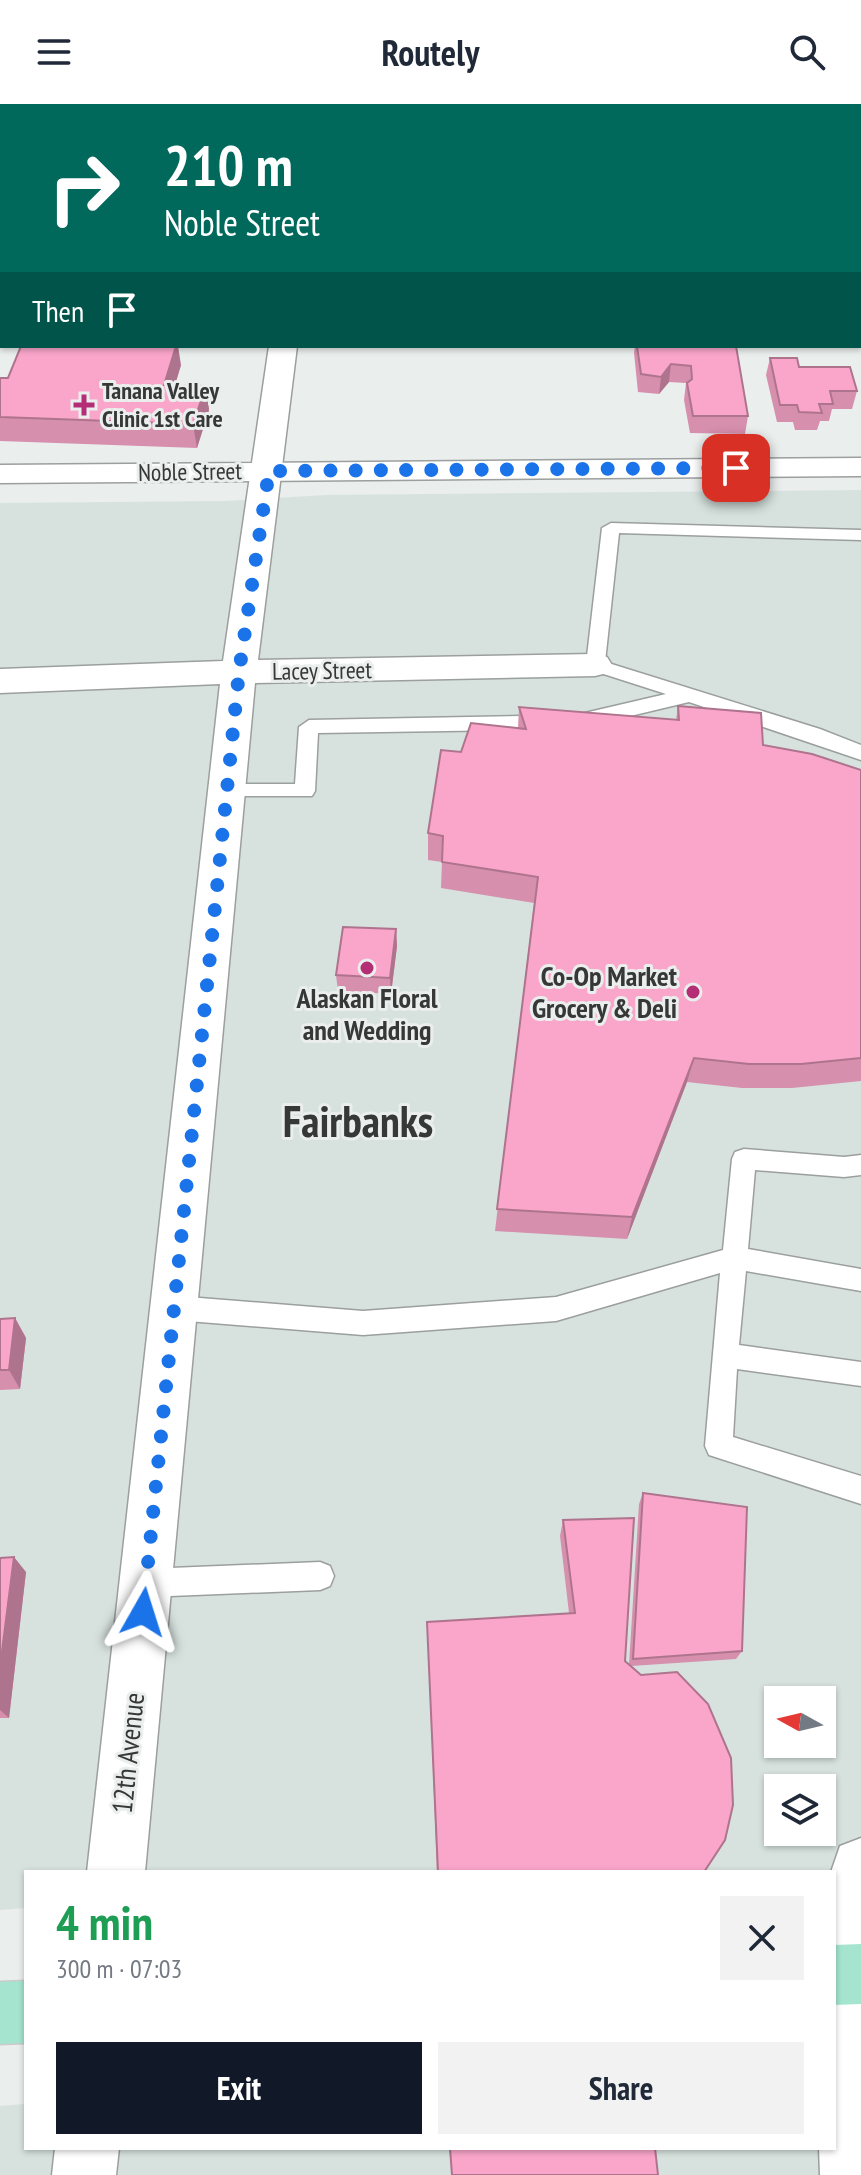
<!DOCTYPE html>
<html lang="en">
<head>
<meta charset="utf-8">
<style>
  body { margin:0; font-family:"PT Sans Narrow",sans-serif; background:#f2f2f3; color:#1f2937; height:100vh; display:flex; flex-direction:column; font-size:30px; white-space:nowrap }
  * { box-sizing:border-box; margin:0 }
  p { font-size:26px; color:#747a83 }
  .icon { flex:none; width:44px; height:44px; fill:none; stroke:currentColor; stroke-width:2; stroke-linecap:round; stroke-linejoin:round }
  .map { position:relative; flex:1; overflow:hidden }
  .sheet { position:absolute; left:24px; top:1766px; width:812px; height:280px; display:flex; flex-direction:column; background:#fff; border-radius:0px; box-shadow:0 2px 6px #0004 }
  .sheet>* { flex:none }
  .hud { position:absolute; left:0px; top:0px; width:862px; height:244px; box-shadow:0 2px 6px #0004; background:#00695c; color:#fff; overflow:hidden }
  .needle { width:52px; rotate:278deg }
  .controls { position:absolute; left:764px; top:1582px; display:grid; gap:16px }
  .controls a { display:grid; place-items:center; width:72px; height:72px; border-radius:0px; background:#fff; box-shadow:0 2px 6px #0004; font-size:40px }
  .pin { position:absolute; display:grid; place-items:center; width:68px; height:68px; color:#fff; margin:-34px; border-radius:16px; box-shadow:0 4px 12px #0006 }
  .me { position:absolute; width:88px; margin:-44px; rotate:6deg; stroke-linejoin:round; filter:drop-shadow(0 0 6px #0008) }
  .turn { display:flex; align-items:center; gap:28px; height:168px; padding:0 32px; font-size:36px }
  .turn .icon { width:104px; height:104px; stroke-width:2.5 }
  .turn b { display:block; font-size:56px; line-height:68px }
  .then { display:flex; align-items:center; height:76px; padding:0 32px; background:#0003; gap:16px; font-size:30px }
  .round { display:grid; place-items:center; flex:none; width:84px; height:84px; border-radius:0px; background:#f2f2f3 }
  .summary { display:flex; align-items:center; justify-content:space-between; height:136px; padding:0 32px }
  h1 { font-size:48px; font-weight:700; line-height:60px; color:#1e9e55 }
  .primary-button { display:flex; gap:16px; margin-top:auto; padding:16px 32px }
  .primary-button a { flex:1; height:92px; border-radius:0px; background:#111827; color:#fff; font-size:32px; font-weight:700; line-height:92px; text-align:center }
  .primary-button a+a { background:#f2f2f3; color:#1f2937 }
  header { display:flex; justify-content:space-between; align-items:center; height:104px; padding:0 32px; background:#fff; font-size:36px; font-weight:700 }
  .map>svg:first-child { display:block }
  .built { fill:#d7e2de; fill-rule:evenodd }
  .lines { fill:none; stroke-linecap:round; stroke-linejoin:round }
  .service-casing { stroke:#9b9f9d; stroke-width:3 }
  .minor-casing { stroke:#9b9f9d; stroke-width:3 }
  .tertiary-casing { stroke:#9b9f9d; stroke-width:3 }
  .primary-casing { stroke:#cbcbcb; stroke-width:3 }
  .service { fill:#fff; fill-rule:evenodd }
  .minor { fill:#fff; fill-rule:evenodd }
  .tertiary { fill:#fff; fill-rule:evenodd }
  .primary { fill:#a5e5d0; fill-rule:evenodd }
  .wall { fill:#d78fae }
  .shaded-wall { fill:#af748d }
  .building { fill:#faa6ca; stroke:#af748d; stroke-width:2 }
  .route { stroke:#1a73e8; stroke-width:14; stroke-dasharray:0 25.2 }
  .poi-dot { fill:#b32e75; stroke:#eaeeed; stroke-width:3 }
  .labels { text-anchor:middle; stroke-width:6; stroke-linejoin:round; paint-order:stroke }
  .far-poi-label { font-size:24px; font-weight:bold; fill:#363737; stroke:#eaeeed; text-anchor:start }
  .far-street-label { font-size:24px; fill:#363737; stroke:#eaeeed }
  .poi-label { font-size:28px; font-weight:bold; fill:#363737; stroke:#eaeeed; text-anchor:end }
  .street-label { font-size:28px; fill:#363737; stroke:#eaeeed }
  .town-label { font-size:44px; font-weight:bold; fill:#363737; stroke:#eaeeed }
</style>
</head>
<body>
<header><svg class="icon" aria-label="menu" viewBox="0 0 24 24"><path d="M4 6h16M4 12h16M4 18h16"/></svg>Routely<svg class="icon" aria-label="search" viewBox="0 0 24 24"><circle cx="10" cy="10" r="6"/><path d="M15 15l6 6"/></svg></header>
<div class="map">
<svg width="861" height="2071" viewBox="0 0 861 2071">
  <rect width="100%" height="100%" fill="#eaeeed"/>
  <g class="built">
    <path d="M861,386v1381l-835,1v36l-26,2v-1407l227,-2 99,-6zM778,1596h44v44h-44zM778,1684h44v44h-44z"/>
    <polygon points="24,2000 26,2044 834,2044 861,2071 0,2071 0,2002"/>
  </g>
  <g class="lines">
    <g class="service-casing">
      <g id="service">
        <rect x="115" y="0" width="12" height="2"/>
        <rect x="201" y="0" width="12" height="2"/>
        <rect x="0" y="23" width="2" height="8"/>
        <rect x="0" y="64" width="2" height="8"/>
        <rect x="0" y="165" width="2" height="8"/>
        <polygon points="0,225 2,226 2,236 0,235"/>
        <polygon points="611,419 861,426 861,436 619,429 605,558 820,625 861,641 861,656 689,598 576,625 318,629 315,687 312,692 221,692 218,687 221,682 228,680 295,680 299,623 309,616 576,611 666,590 588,565 586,561 602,424"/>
        <polygon points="744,1045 844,1053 861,1051 861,1071 844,1073 755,1066 748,1145 861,1165 861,1187 746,1167 739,1241 861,1258 861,1282 737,1265 733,1333 861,1372 861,1400 709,1351 705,1342 720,1169 556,1217 363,1231 175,1216 166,1212 162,1204 166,1196 175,1192 363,1207 556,1193 723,1146 732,1055 735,1048"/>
        <polygon points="320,1458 330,1462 334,1472 330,1482 320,1486 146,1493 136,1489 132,1479 136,1469 146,1465"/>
      </g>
    </g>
    <g class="minor-casing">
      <g id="minor">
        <polygon points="350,0 376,0 348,2"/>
        <rect x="860" y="127" width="1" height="17"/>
        <polygon points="269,242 297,242 258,556 595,550 607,553 612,561 607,569 595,572 255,579 145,1768 87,1768 220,580 0,589 0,565 223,557"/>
        <polygon points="861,1734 861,2071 820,2071 819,2044 834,2044 834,1768 831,1768 840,1742"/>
        <polygon points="55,2044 119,2044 116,2071 52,2071"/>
      </g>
    </g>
    <g class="tertiary-casing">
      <polygon id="tertiary" points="861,354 861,372 0,379 0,361"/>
    </g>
    <g class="primary-casing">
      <g id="primary">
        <polygon points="861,1840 861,1900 834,1901 834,1841"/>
        <polygon points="26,1877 26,1939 0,1940 0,1878"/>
      </g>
    </g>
    <use href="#service" class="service"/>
    <use href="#minor" class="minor"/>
    <use href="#tertiary" class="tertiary"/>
    <use href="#primary" class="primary"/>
  </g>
  <g class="wall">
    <polygon points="846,0 861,0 861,35 860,2 847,2"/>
    <polygon points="635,242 736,242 748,312 745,330 690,329 684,296 686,279 669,278 659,290 638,288 634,249"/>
    <polygon points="770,254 799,263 857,287 852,305 832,305 829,317 820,317 817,326 795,326 793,318 777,318 766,271"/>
    <polygon points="181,261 175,281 206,282 209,306 197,344 0,337 0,274"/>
    <polygon points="678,602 763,641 861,666 861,977 792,984 742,984 687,978 627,1135 495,1127 534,799 441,784 442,758 428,756 428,729 461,648 518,624 519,603 676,616"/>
    <polygon points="396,825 397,842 391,890 338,887 336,871"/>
    <polygon points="15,1214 26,1234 20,1285 0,1286 0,1215"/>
    <polygon points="643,1389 747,1403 742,1547 736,1555 631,1562 641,1571 677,1568 708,1600 731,1654 733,1701 725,1736 704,1768 437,1768 427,1518 569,1509 560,1432 563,1416 634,1414 625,1557 629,1561 639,1400"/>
    <polygon points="0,1454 26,1468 9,1614 0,1614"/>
  </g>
  <g class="shaded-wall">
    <polygon points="176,242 178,242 181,261 168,304 164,281"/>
    <polygon points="671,260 669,278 659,290 661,273"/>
    <polygon points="206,282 209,306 197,344 193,320"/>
    <polygon points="396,825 397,842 391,890 390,874"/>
    <polygon points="694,954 687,978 627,1135 632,1113"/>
    <polygon points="15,1214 26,1234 20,1285 9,1266"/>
    <polygon points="14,1453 26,1468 9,1614 0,1606 0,1563"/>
  </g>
  <g class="building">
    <polygon points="634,0 686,0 686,2 635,2"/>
    <rect x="860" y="196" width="1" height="26"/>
    <polygon points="21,242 176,242 164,281 206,282 193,320 0,313 0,274 8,274"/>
    <polygon points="637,242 736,242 748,312 693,312 687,279 692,275 691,262 671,260 661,273 641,270"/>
    <polygon points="770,254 797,254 799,263 850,263 857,287 830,287 833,300 819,300 822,309 799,308 797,301 780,301"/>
    <polygon points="678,602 761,609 763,641 812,650 861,666 861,954 801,960 749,960 694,954 632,1113 497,1105 538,773 442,758 443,732 428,729 441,646 461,648 471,619 526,625 519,603 679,616"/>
    <polygon points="343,823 396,825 390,874 336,871"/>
    <polygon points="15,1214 9,1266 0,1266 0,1215"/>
    <polygon points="643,1389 747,1403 742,1547 633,1555"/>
    <polygon points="634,1414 625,1557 641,1571 677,1568 708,1600 731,1654 733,1701 725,1736 704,1768 438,1768 427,1518 575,1509 563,1416"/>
    <polygon points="14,1453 0,1563 0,1454"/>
    <polygon points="450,2044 655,2044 658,2071 452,2071"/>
  </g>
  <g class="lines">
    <polyline class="route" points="143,1508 239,568 269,367 736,364"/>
  </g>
  <g class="poi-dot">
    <path d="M80 289h8v8h8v8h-8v8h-8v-8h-8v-8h8z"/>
    <circle cx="367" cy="864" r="8"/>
    <circle cx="693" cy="888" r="8"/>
  </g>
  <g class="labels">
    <g class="far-poi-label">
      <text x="102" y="295">Tanana Valley<tspan x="102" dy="28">Clinic 1st Care</tspan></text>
    </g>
    <g class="far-street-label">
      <text transform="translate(190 368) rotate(-1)" y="8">Noble Street</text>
      <text transform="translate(322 567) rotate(-1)" y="8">Lacey Street</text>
    </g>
    <g class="poi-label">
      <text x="677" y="882">Co-Op Market<tspan x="677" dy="32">Grocery &amp; Deli</tspan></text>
      <text x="367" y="904" text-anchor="middle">Alaskan Floral<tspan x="367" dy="32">and Wedding</tspan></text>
    </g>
    <g class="street-label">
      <text transform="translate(128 1649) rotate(-84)" y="10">12th Avenue</text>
    </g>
    <g class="town-label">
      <text x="358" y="1033">Fairbanks</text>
    </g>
  </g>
</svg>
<div class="controls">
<a><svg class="needle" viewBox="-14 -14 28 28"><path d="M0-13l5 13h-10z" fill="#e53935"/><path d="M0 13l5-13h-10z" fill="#747a83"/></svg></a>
<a><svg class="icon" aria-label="layers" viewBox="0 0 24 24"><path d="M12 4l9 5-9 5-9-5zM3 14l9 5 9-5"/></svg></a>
</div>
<div class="pin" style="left:736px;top:364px;background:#d93025"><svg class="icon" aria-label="arrive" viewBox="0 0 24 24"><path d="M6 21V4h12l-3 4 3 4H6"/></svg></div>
<svg class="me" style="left:143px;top:1508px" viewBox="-20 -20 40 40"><path d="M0-17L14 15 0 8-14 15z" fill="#1a73e8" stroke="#fff" stroke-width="4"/></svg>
<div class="hud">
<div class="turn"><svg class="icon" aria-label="right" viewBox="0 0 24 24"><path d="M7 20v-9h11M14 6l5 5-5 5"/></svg><div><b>210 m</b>Noble Street</div></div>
<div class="then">Then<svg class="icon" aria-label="arrive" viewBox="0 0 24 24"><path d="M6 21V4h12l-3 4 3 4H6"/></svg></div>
</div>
<section class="sheet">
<div class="summary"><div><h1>4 min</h1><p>300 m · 07:03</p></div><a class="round"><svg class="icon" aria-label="close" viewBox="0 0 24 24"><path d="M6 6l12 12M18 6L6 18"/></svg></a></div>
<div class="primary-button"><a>Exit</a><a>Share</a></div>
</section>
</div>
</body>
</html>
